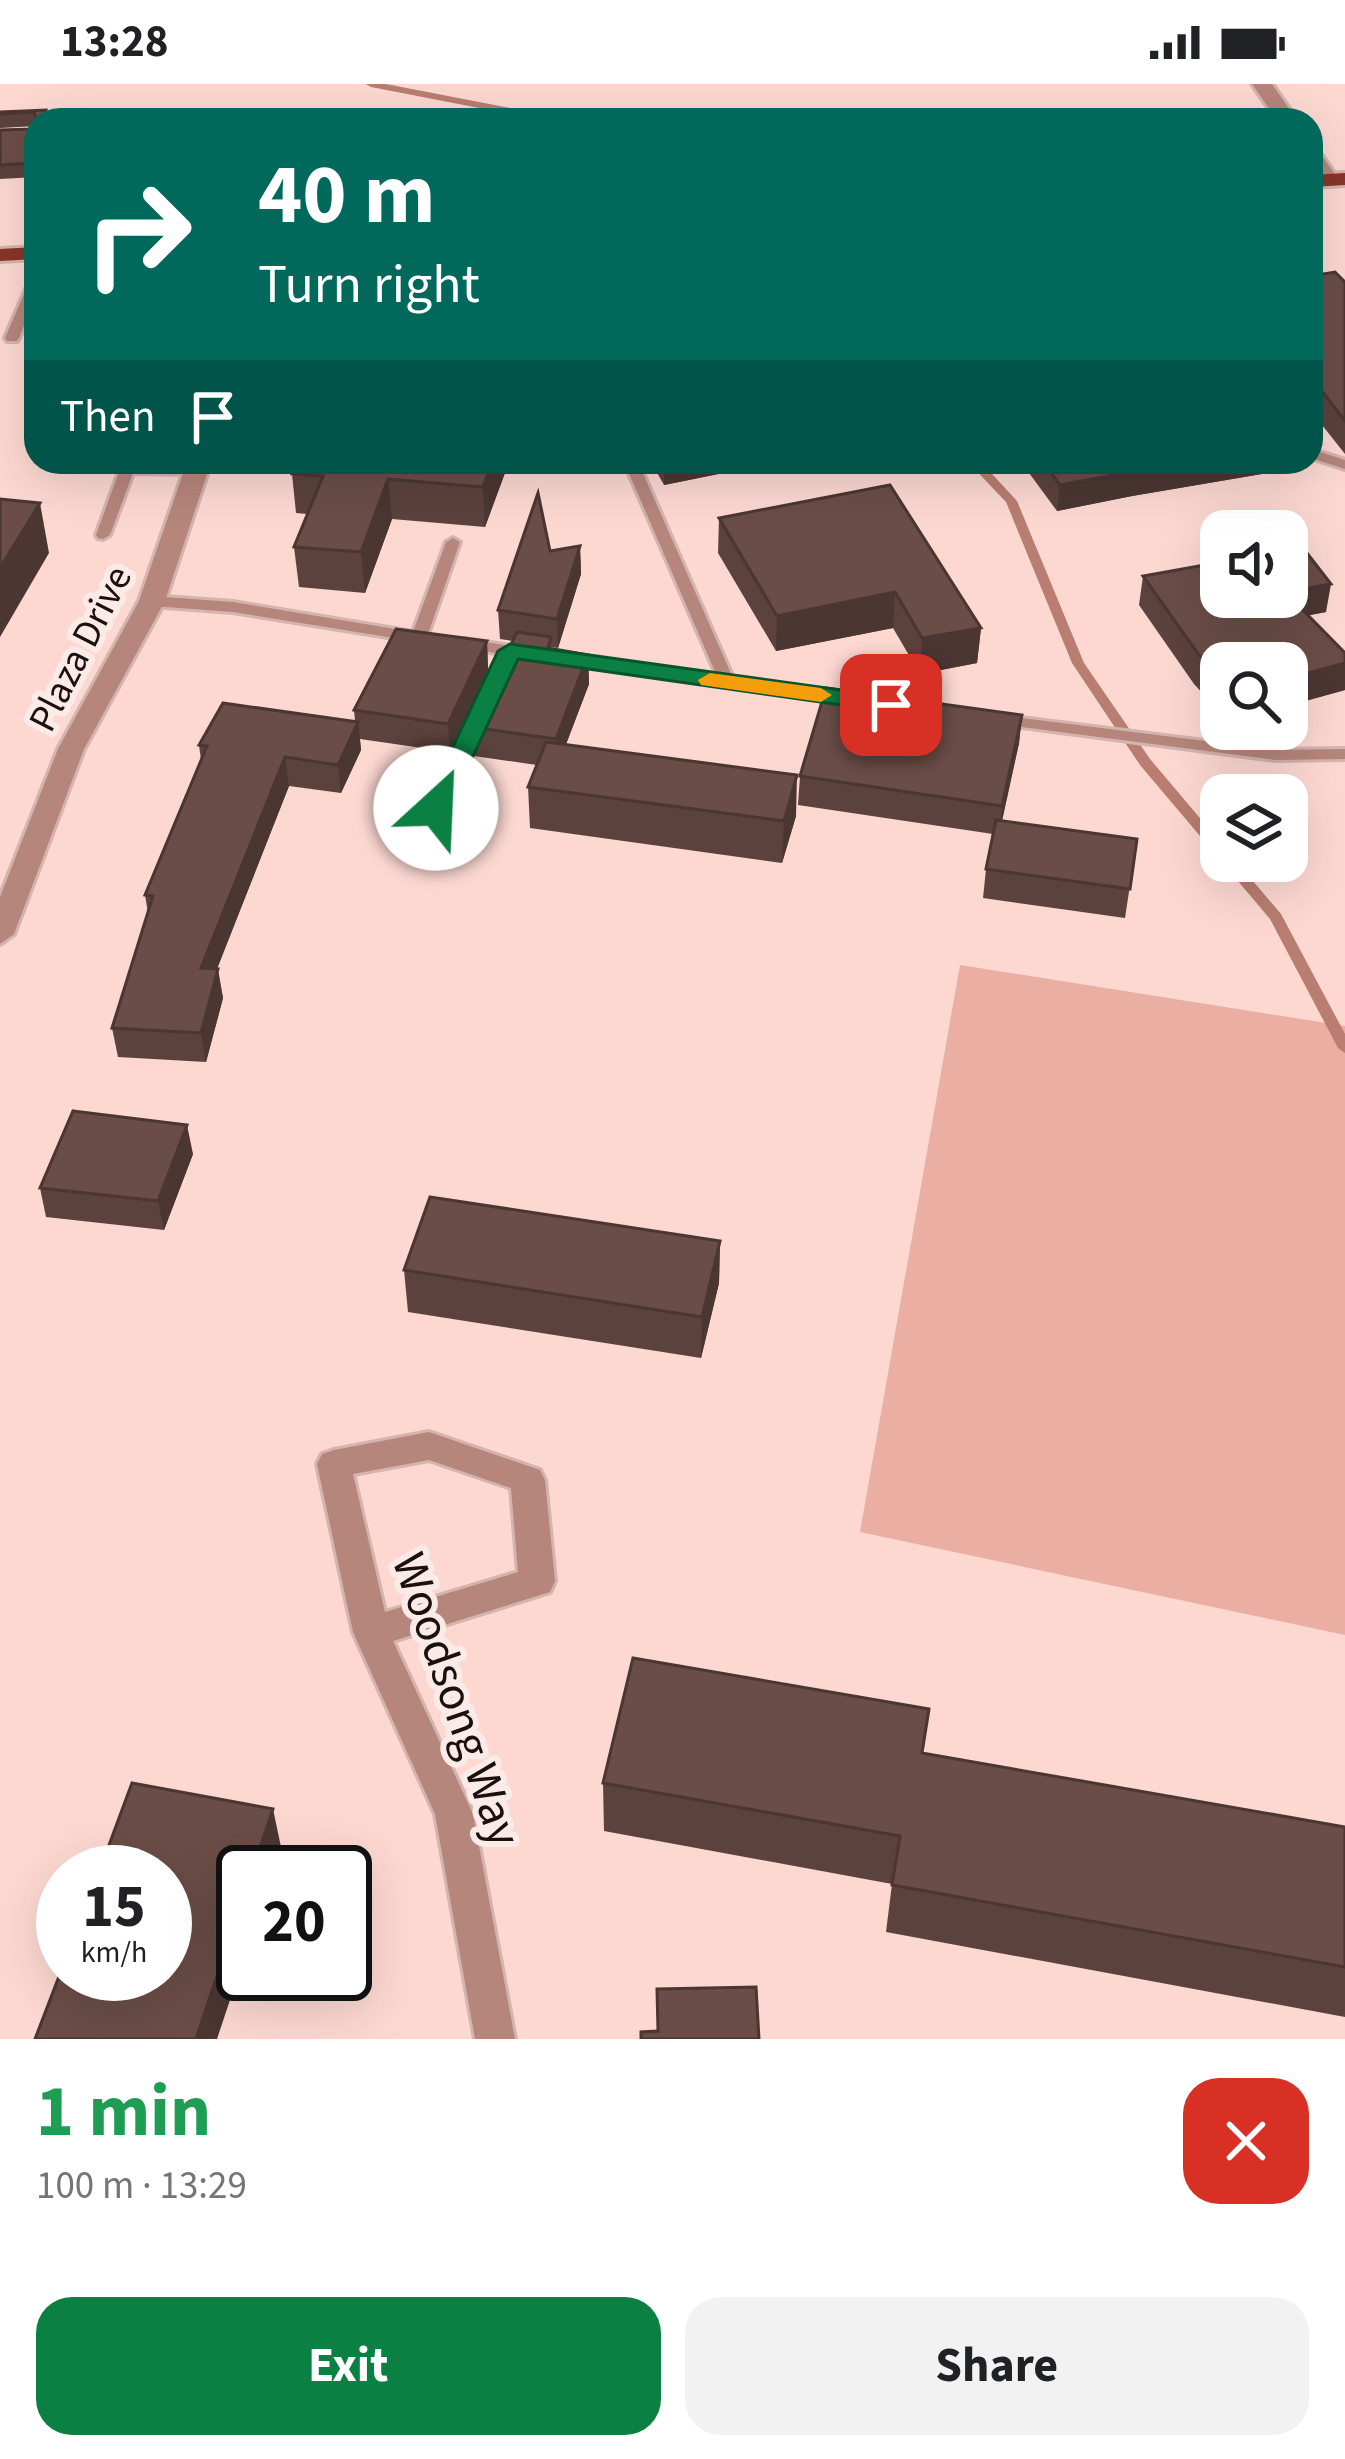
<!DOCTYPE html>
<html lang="en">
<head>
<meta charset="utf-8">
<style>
  body { margin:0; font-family:"Source Sans 3",sans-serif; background:#f2f2f2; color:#202124; height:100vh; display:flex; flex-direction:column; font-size:45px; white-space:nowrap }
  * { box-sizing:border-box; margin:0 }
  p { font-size:39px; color:#757577 }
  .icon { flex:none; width:66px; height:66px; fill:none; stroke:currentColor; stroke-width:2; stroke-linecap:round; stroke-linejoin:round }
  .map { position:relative; height:1955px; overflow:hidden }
  .side { display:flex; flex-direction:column; background:#fff; flex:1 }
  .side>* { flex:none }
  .top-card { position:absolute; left:24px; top:24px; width:1299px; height:366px; border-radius:36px; box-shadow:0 12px 48px #0002; background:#00695c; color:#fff; overflow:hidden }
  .controls { position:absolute; left:1200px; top:426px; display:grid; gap:24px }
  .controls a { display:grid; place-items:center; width:108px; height:108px; border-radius:24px; background:#fff; box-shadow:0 12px 48px #0002; font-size:60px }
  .speed { position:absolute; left:36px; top:1761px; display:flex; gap:24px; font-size:60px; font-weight:700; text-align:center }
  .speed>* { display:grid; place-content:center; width:156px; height:156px; border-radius:50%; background:#fff; box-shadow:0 12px 48px #0002; line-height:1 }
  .speed small { font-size:30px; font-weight:400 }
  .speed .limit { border:6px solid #111; border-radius:18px; background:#fff; color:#111 }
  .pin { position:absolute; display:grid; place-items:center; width:102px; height:102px; color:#fff; margin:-51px; border-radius:24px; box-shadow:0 6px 18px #0006 }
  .me { position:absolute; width:132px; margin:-66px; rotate:25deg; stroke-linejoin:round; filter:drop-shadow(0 0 9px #0008) }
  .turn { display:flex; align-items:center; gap:42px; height:252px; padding:0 36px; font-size:54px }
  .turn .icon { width:156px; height:156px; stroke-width:2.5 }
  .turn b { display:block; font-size:84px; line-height:102px }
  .then { display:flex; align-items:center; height:114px; padding:0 36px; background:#0003; gap:24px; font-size:45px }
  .round { display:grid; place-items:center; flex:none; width:126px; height:126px; border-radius:36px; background:#f2f2f2 }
  .summary { display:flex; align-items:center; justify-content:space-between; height:204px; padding:0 36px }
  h1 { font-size:72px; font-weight:700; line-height:90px; color:#1e9e55 }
  .button { display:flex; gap:24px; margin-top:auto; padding:24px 36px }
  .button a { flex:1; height:138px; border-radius:36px; background:#0b8043; color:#fff; font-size:48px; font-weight:700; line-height:138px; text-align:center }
  .button a+a { background:#f2f2f2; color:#202124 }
  .status { display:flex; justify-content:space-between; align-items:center; height:84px; padding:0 60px; background:#fff; direction:ltr }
  .status svg { height:33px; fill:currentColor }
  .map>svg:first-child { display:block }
  .green { fill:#eaaea2 }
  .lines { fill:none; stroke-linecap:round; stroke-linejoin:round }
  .stream { fill:#b97d71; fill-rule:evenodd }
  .service-casing { stroke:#d4b4ae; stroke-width:6 }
  .minor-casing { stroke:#d4b4ae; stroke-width:6 }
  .primary-casing { stroke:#d4b4ae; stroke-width:6 }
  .service { fill:#b6857c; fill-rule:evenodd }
  .minor { fill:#b6857c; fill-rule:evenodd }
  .primary { fill:#883527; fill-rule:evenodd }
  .wall { fill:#5c423d }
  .shaded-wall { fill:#4b3632 }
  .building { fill:#6b4d47; stroke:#4b3632; stroke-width:3 }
  .route { fill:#0b8043; stroke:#07532c; stroke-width:3 }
  .slow { fill:#f59e0b }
  .labels { text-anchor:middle; stroke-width:12; stroke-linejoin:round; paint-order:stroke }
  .street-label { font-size:39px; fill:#1c100d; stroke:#faebe8 }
  .near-street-label { font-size:48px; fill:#1c100d; stroke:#faebe8 }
</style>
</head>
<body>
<div class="status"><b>13:28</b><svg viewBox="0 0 49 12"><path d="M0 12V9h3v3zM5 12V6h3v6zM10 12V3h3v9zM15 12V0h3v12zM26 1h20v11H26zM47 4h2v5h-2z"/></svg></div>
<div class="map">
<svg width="1345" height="1955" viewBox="0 0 1345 1955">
  <rect width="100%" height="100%" fill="#fcd8d1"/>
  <polygon class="green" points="960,881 1345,942 1345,1551 860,1448"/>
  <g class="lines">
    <g class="stream">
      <polygon points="366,0 386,0 556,33 561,36 541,36 371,3"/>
      <polygon points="968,378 981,378 1017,417 1084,579 1150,675 1221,759 1221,773 1216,771 1140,681 1072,579 1006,418"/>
      <polygon points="1221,777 1236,777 1281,830 1345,950 1345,969 1338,964 1270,835"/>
    </g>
    <g class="service-casing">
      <g id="service">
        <polygon points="36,192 36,212 19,254 17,257 7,257 5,254 30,196"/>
        <polygon points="1311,365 1345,376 1345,385 1311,374"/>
        <polygon points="624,378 638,378 733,594 846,610 852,612 854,615 852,618 560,578 557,575 565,570 717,592"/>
        <polygon points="127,381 195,382 202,386 195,390 133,389 110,451 103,455 98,454 96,451 120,385"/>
        <polygon points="453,454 460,458 427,553 419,558 233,528 152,522 144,517 152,512 233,518 413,548 446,458"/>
        <polygon points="464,555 531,565 539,570 531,575 459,563 456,560"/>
        <polygon points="482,621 490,626 445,724 443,728 431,728 429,724 474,626"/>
        <polygon points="998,631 1275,666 1345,665 1345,675 1275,676 992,639 990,636"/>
      </g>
    </g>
    <g class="minor-casing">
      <g id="minor">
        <polygon points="1252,0 1272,0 1297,36 1277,36"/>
        <polygon points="1311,64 1318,66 1339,96 1336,100 1322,100 1311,85"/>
        <polygon points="187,378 211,378 165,517 84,665 14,850 0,860 0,813 58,665 139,517"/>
        <path d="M429,1348l111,38 5,10 10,101 -5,11 -157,49 80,173 42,225h-40l-40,-225 -82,-182 -36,-168 5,-10 12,-4zM429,1376l82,28 7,84 -133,40 -32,-138z"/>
      </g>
    </g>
    <g class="primary-casing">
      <g id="primary">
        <polygon points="1345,89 1345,101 1311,103 1311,91"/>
        <polygon points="36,163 36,175 0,177 0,165"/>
      </g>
    </g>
    <use href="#service" class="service"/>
    <use href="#minor" class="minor"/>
    <use href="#primary" class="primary"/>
  </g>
  <g class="wall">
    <polygon points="46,26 36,36 36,42 0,44 0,28"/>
    <polygon points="36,43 36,93 0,95 0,46 34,45"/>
    <polygon points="1311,192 1345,198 1345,370 1311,327"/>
    <polygon points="509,378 485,443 392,435 365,509 299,503 294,463 307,430 296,429 292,390"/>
    <polygon points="651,378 777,378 664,401"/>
    <polygon points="1021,378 1286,378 1285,386 1132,412 1057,427"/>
    <polygon points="719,434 981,544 977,579 920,590 893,544 776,567 718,469"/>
    <polygon points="580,462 581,490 558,564 551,563 551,564 588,571 589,600 566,660 796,732 782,779 530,744 528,703 537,681 474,672 472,643 513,557 500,555 498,526 550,467"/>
    <polygon points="1143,492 1326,528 1308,531 1345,606 1287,622 1287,579 1221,579 1221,629 1194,600 1139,521"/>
    <polygon points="487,557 488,586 450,668 360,655 361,666 341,709 289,702 217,884 223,914 206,978 118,973 112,944 148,829 145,811 201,676 199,661 355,637 354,626"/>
    <polygon points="1022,631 1019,659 1002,737 1137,755 1125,834 983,814 986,785 993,750 798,721 800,692"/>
    <polygon points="193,1070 164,1146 46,1133 40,1104"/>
    <polygon points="720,1157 719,1199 701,1274 408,1228 404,1186"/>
    <polygon points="924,1670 1345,1743 1345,1933 886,1848 892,1800 604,1747 603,1699"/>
  </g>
  <g class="shaded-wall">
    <polygon points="492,378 509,378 485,443 483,403"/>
    <polygon points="664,378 777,378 664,401"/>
    <polygon points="1182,378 1286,378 1285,386 1132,412 1057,427 1060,401"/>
    <polygon points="388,395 392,435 365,509 361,468"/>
    <polygon points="40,419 49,469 0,553 0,484"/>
    <polygon points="580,462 581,490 558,564 557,535"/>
    <polygon points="1331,500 1326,528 1280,537 1287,508"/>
    <polygon points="895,508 893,544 776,567 777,532"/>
    <polygon points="981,544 977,579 920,590 922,554"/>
    <polygon points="487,557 488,586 450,668 448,640"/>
    <polygon points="588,571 589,600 557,684 556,655"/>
    <polygon points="1345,579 1345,606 1287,622 1287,595"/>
    <polygon points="1022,631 1019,659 999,750 1002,722"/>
    <polygon points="358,638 361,666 341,709 338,681"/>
    <polygon points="285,673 289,702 206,913 201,884"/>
    <polygon points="797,691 796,732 782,779 784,737"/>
    <polygon points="218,885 223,914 206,978 201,949"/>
    <polygon points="187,1041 193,1070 164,1146 158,1117"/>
    <polygon points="720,1157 719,1199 701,1274 702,1233"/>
    <polygon points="273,1725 281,1763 273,1788 252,1788"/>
    <polygon points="243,1814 243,1877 217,1955 196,1955"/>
  </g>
  <g class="building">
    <polygon points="46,26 44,36 36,36 34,28 0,30 0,28"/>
    <polygon points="36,43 36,79 0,81 0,46 34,45"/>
    <polygon points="1335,188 1345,198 1345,337 1311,293 1311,192"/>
    <polygon points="296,378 492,378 483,403 388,395 361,468 294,463 323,392 292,390"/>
    <polygon points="1043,378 1182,378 1060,401"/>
    <polygon points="890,401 981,544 922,554 895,508 777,532 719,434"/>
    <polygon points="538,409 550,467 580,462 557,535 498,526"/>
    <polygon points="0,415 40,419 0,484"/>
    <polygon points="1303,464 1331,500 1287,508 1287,467"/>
    <polygon points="1221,478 1221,513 1287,513 1287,510 1345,569 1345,579 1287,595 1287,579 1221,579 1221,595 1199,571 1143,492"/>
    <polygon points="396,545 487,557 448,640 354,626"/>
    <polygon points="517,548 551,553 548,564 588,571 556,655 472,643"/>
    <polygon points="826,604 1022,631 1002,722 800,692"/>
    <polygon points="223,619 358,638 338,681 285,673 201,884 218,885 201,949 112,944 153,812 145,811 207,662 199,661"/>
    <polygon points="546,658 797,691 784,737 528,703"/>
    <polygon points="996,736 1137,755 1130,805 986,785"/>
    <polygon points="73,1027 187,1041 158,1117 40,1104"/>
    <polygon points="430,1113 720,1157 702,1233 404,1186"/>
    <polygon points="633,1574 929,1625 922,1669 1345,1743 1345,1883 892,1801 900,1752 603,1699"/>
    <polygon points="132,1699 273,1725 252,1788 243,1788 243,1814 196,1955 35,1955 63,1882 63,1890 165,1890 165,1788 99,1788"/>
    <polygon points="756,1903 759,1955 641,1955 641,1948 658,1947 657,1905"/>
  </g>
  <polygon class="route" points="510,560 891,613 903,621 891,628 518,575 449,724 445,730 428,730 424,724 498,567"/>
  <polygon class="slow" points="710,589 821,604 832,611 821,618 701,601 698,596"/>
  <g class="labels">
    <g class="street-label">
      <text transform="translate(79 564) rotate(-63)" y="14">Plaza Drive</text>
    </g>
    <g class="near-street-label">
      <text transform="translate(458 1615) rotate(71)" y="17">Woodsong Way</text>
    </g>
  </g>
</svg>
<div class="controls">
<a><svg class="icon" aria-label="sound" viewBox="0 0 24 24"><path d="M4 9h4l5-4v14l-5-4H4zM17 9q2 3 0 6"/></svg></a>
<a><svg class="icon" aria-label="search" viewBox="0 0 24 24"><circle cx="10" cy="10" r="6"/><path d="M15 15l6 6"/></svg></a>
<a><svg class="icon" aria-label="layers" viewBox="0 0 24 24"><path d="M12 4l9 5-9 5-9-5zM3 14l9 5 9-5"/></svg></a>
</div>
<div class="speed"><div>15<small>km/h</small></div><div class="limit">20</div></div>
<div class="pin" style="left:891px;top:621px;background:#d93025"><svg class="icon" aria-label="arrive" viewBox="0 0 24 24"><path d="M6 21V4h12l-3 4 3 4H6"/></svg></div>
<svg class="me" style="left:436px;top:724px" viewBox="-20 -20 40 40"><circle r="19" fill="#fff"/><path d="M0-13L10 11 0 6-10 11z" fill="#0b8043"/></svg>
<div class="top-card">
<div class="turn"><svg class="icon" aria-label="right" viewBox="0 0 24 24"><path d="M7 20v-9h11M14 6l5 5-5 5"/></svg><div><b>40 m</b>Turn right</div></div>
<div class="then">Then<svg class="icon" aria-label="arrive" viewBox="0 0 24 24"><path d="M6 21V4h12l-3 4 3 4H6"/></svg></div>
</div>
</div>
<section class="side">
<div class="summary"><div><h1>1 min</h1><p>100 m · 13:29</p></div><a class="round" style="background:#d93025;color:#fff"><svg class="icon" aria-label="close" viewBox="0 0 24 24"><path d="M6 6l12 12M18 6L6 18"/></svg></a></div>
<div class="button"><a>Exit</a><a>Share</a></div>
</section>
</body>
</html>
